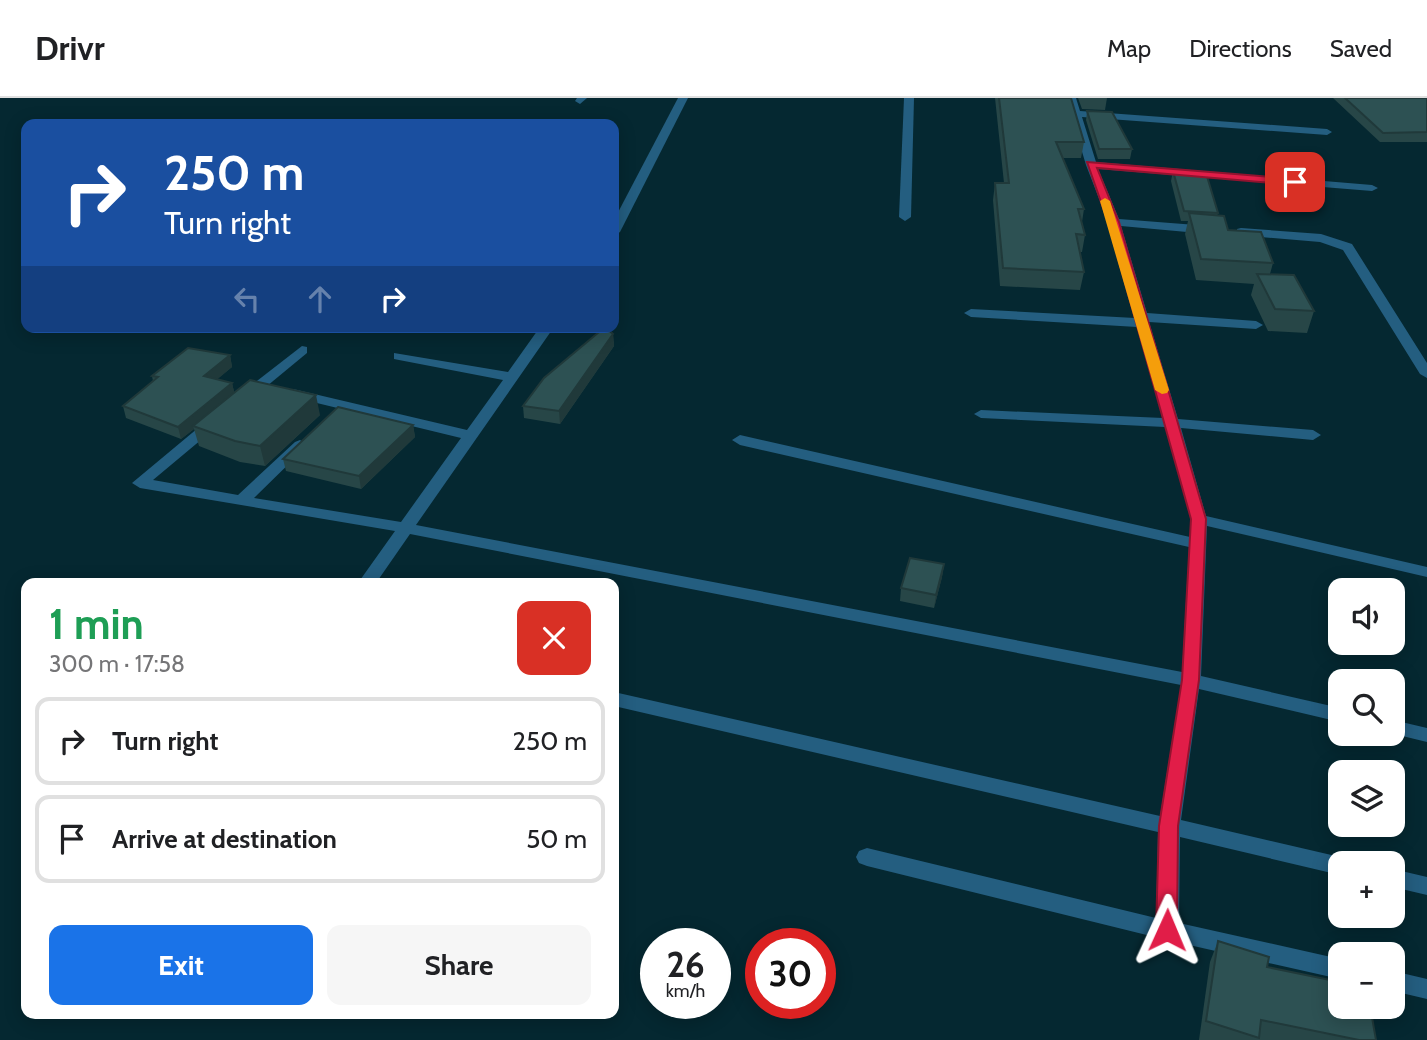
<!DOCTYPE html>
<html lang="en">
<head>
<meta charset="utf-8">
<style>
  body { margin:0; font-family:Cabin,sans-serif; background:#f6f6f6; color:#202124; height:100vh; display:flex; flex-direction:column; font-size:26px; white-space:nowrap }
  * { box-sizing:border-box; margin:0 }
  p { font-size:23px; color:#757577 }
  .icon { flex:none; width:38px; height:38px; fill:none; stroke:currentColor; stroke-width:2; stroke-linecap:round; stroke-linejoin:round }
  .map { position:relative; flex:1; overflow:hidden }
  .drawer { position:absolute; left:21px; top:480px; width:598px; height:441px; display:flex; flex-direction:column; background:#fff; border-radius:14px; box-shadow:0 4px 18px #0003 }
  .drawer>* { flex:none }
  .hud { position:absolute; left:21px; top:21px; width:598px; height:214px; border-radius:14px; box-shadow:0 4px 18px #0003; background:#1a4fa0; color:#fff; overflow:hidden }
  .buttons { position:absolute; left:1328px; top:480px; display:grid; gap:14px }
  .buttons a { display:grid; place-items:center; width:77px; height:77px; border-radius:14px; background:#fff; box-shadow:0 4px 18px #0003; font-size:35px }
  .speed { position:absolute; left:640px; top:830px; display:flex; gap:14px; font-size:35px; font-weight:700; text-align:center }
  .speed>* { display:grid; place-content:center; width:91px; height:91px; border-radius:50%; background:#fff; box-shadow:0 4px 18px #0003; line-height:1 }
  .speed small { font-size:18px; font-weight:400 }
  .speed .limit { border:10px solid #d22; background:#fff; color:#111 }
  .pin { position:absolute; display:grid; place-items:center; width:60px; height:60px; color:#fff; margin:-30px; border-radius:14px; box-shadow:0 4px 10px #0006 }
  .me { position:absolute; width:77px; margin:-38px; rotate:1deg; stroke-linejoin:round; filter:drop-shadow(0 0 5px #0008) }
  .turn { display:flex; align-items:center; gap:24px; height:147px; padding:0 28px; font-size:32px }
  .turn .icon { width:91px; height:91px; stroke-width:2.5 }
  .turn b { display:block; font-size:49px; line-height:60px }
  .lanes { display:flex; align-items:center; height:66px; padding:0 28px; background:#0003; justify-content:center; gap:35px; direction:ltr }
  .lanes .off { opacity:.35 }
  .round { display:grid; place-items:center; flex:none; width:74px; height:74px; border-radius:14px; background:#f6f6f6 }
  .overview { display:flex; align-items:center; justify-content:space-between; height:119px; padding:0 28px }
  h1 { font-size:42px; font-weight:700; line-height:52px; color:#1e9e55 }
  .cta { display:flex; gap:14px; margin-top:auto; padding:14px 28px }
  .cta a { flex:1; height:80px; border-radius:14px; background:#1a73e8; color:#fff; font-size:28px; font-weight:700; line-height:80px; text-align:center }
  .cta a+a { background:#f6f6f6; color:#202124 }
  ul { padding:0; list-style:none }
  li { display:flex; align-items:center; gap:21px; height:88px; margin:0 14px 10px; padding:0 14px; border:4px solid #e0e0e0; border-radius:14px }
  li div { flex:1 }
  li b { display:block; font-size:26px }
  li em { font-style:normal }
  header { display:flex; align-items:center; gap:42px; box-sizing:border-box; height:98px; padding:0 35px; background:#fff; border-bottom:2px solid #e0e0e0 }
  header strong { font-size:33px }
  nav { display:flex; gap:38px; margin-inline-start:auto; font-size:24px }
  .map>svg:first-child { display:block }
  .lines { fill:none; stroke-linecap:round; stroke-linejoin:round }
  .minor { fill:#245e80; fill-rule:evenodd }
  .wall { fill:#274647 }
  .shaded-wall { fill:#20393a }
  .building { fill:#2d5153; stroke:#20393a; stroke-width:2 }
  .route { fill:#e11d48; stroke:#92132f; stroke-width:2 }
  .slow { fill:#f59e0b }
</style>
</head>
<body>
<header>
<strong>Drivr</strong>
<nav><a>Map</a><a>Directions</a><a>Saved</a></nav>
</header>
<div class="map">
<svg width="1427" height="942" viewBox="0 0 1427 942">
  <rect width="100%" height="100%" fill="#052831"/>
  <g class="lines">
    <g class="minor">
      <polygon points="577,0 587,0 580,6 575,3"/>
      <polygon points="678,0 688,0 620,134 614,138 614,122"/>
      <polygon points="904,0 914,0 911,119 905,123 899,119"/>
      <polygon points="1066,0 1076,0 1080,13 1327,31 1332,34 1327,37 1082,19 1096,64 1372,87 1378,90 1372,93 1098,71 1119,121 1209,128 1215,132 1209,136 1121,128 1147,215 1256,223 1263,227 1256,231 1149,224 1178,321 1313,332 1321,337 1313,342 1181,330 1206,418 1427,469 1427,479 1207,428 1201,578 1340,610 1340,624 1199,591 1181,722 1340,759 1349,765 1340,765 1340,777 1180,739 1179,825 1340,861 1340,881 1167,842 867,768 859,765 856,759 859,753 867,750 1156,820 1158,734 614,608 614,594 1160,718 1181,587 410,436 376,485 358,485 395,433 140,390 132,385 210,320 215,318 223,323 220,326 153,382 238,397 295,344 300,342 308,347 305,350 254,400 401,424 461,340 288,298 286,295 288,292 293,291 467,332 503,282 399,262 394,261 394,255 508,274 540,229 554,229 416,427 1182,574 1189,449 740,347 732,342 740,337 1190,439 1191,421 1165,329 981,320 974,316 981,312 1163,320 1137,229 971,219 964,215 971,211 1135,220 1108,124 1086,67"/>
      <polygon points="1241,130 1321,136 1352,146 1427,265 1427,280 1420,276 1343,152 1320,144 1237,137 1237,131"/>
      <polygon points="302,248 307,249 307,255 250,302 240,302 238,299 240,296"/>
      <polygon points="1393,622 1427,630 1427,644 1390,635 1393,635"/>
      <polygon points="1393,771 1427,779 1427,797 1393,789"/>
      <polygon points="1393,873 1427,881 1427,901 1393,893"/>
    </g>
  </g>
  <g class="wall">
    <polygon points="995,0 1071,0 1084,44 1081,60 1063,60 1084,111 1082,124 1085,137 1082,154 1080,154 1084,174 1080,192 1000,188 993,102 995,85 1004,85"/>
    <polygon points="1078,0 1107,0 1105,12 1082,11"/>
    <polygon points="1333,0 1427,0 1427,44 1380,44"/>
    <polygon points="1087,13 1132,51 1130,61 1098,61 1086,22"/>
    <polygon points="1173,73 1218,115 1217,118 1228,132 1273,165 1270,176 1314,213 1307,235 1268,233 1251,197 1254,186 1196,182 1185,136 1188,123 1181,123 1171,83"/>
    <polygon points="613,236 614,248 560,326 524,320 523,308"/>
    <polygon points="230,257 232,269 217,281 232,285 234,294 320,317 265,368 240,364 199,348 194,331 181,341 126,320 123,308 153,283 152,278"/>
    <polygon points="413,327 415,339 361,391 286,373 283,361"/>
    <polygon points="944,466 942,479 934,510 900,503 901,490"/>
    <polygon points="1218,843 1267,869 1376,942 1199,942 1210,864"/>
  </g>
  <g class="shaded-wall">
    <polygon points="613,236 614,248 560,326 559,313"/>
    <polygon points="230,257 232,269 207,290 204,278"/>
    <polygon points="232,285 235,297 193,328 194,331 181,341 178,329"/>
    <polygon points="316,297 320,317 265,368 260,348"/>
    <polygon points="413,327 415,339 361,391 359,378"/>
    <polygon points="944,466 942,479 934,510 936,497"/>
  </g>
  <g class="building">
    <polygon points="999,0 1071,0 1084,44 1056,44 1084,111 1078,111 1085,137 1076,136 1084,174 1003,170 995,85 1009,85"/>
    <polygon points="1345,0 1427,0 1427,34 1383,35"/>
    <polygon points="1087,13 1112,14 1132,51 1099,51"/>
    <polygon points="1173,73 1206,75 1218,115 1184,113"/>
    <polygon points="1189,115 1224,118 1228,132 1261,134 1273,165 1201,161"/>
    <polygon points="1257,176 1294,177 1314,213 1275,211"/>
    <polygon points="605,229 613,236 559,313 523,308 544,280"/>
    <polygon points="188,250 230,257 204,278 232,285 178,329 123,308 158,279 152,278"/>
    <polygon points="250,282 316,297 260,348 235,343 193,328"/>
    <polygon points="338,309 413,327 359,378 283,361"/>
    <polygon points="910,460 944,466 936,497 901,490"/>
    <polygon points="1218,843 1269,859 1267,869 1340,884 1340,908 1370,908 1376,942 1359,942 1261,922 1259,940 1206,923"/>
  </g>
  <polygon class="route" points="1087,64 1295,81 1300,84 1295,87 1097,70 1119,124 1206,421 1199,582 1178,728 1177,832 1174,838 1167,841 1159,838 1156,832 1159,728 1182,582 1191,421 1108,124"/>
  <polygon class="slow" points="1105,100 1110,103 1169,292 1167,295 1162,296 1155,292 1100,103"/>
</svg>
<div class="buttons">
<a><svg class="icon" aria-label="sound" viewBox="0 0 24 24"><path d="M4 9h4l5-4v14l-5-4H4zM17 9q2 3 0 6"/></svg></a>
<a><svg class="icon" aria-label="search" viewBox="0 0 24 24"><circle cx="10" cy="10" r="6"/><path d="M15 15l6 6"/></svg></a>
<a><svg class="icon" aria-label="layers" viewBox="0 0 24 24"><path d="M12 4l9 5-9 5-9-5zM3 14l9 5 9-5"/></svg></a>
<a>+</a>
<a>−</a>
</div>
<div class="speed"><div>26<small>km/h</small></div><div class="limit">30</div></div>
<div class="pin" style="left:1295px;top:84px;background:#d93025"><svg class="icon" aria-label="arrive" viewBox="0 0 24 24"><path d="M6 21V4h12l-3 4 3 4H6"/></svg></div>
<svg class="me" style="left:1167px;top:832px" viewBox="-20 -20 40 40"><path d="M0-17L14 15 0 8-14 15z" fill="#e11d48" stroke="#fff" stroke-width="4"/></svg>
<div class="hud">
<div class="turn"><svg class="icon" aria-label="right" viewBox="0 0 24 24"><path d="M7 20v-9h11M14 6l5 5-5 5"/></svg><div><b>250 m</b>Turn right</div></div>
<div class="lanes"><svg class="icon off" aria-label="left" viewBox="0 0 24 24"><path d="M17 20v-9H6M10 6l-5 5 5 5"/></svg><svg class="icon off" aria-label="ahead" viewBox="0 0 24 24"><path d="M12 20V5M6 11l6-6 6 6"/></svg><svg class="icon" aria-label="right" viewBox="0 0 24 24"><path d="M7 20v-9h11M14 6l5 5-5 5"/></svg></div>
</div>
<section class="drawer">
<div class="overview"><div><h1>1 min</h1><p>300 m · 17:58</p></div><a class="round" style="background:#d93025;color:#fff"><svg class="icon" aria-label="close" viewBox="0 0 24 24"><path d="M6 6l12 12M18 6L6 18"/></svg></a></div>
<ul>
<li><svg class="icon" aria-label="right" viewBox="0 0 24 24"><path d="M7 20v-9h11M14 6l5 5-5 5"/></svg><div><b>Turn right</b></div><em>250 m</em></li>
<li><svg class="icon" aria-label="arrive" viewBox="0 0 24 24"><path d="M6 21V4h12l-3 4 3 4H6"/></svg><div><b>Arrive at destination</b></div><em>50 m</em></li>
</ul>
<div class="cta"><a>Exit</a><a>Share</a></div>
</section>
</div>
</body>
</html>
